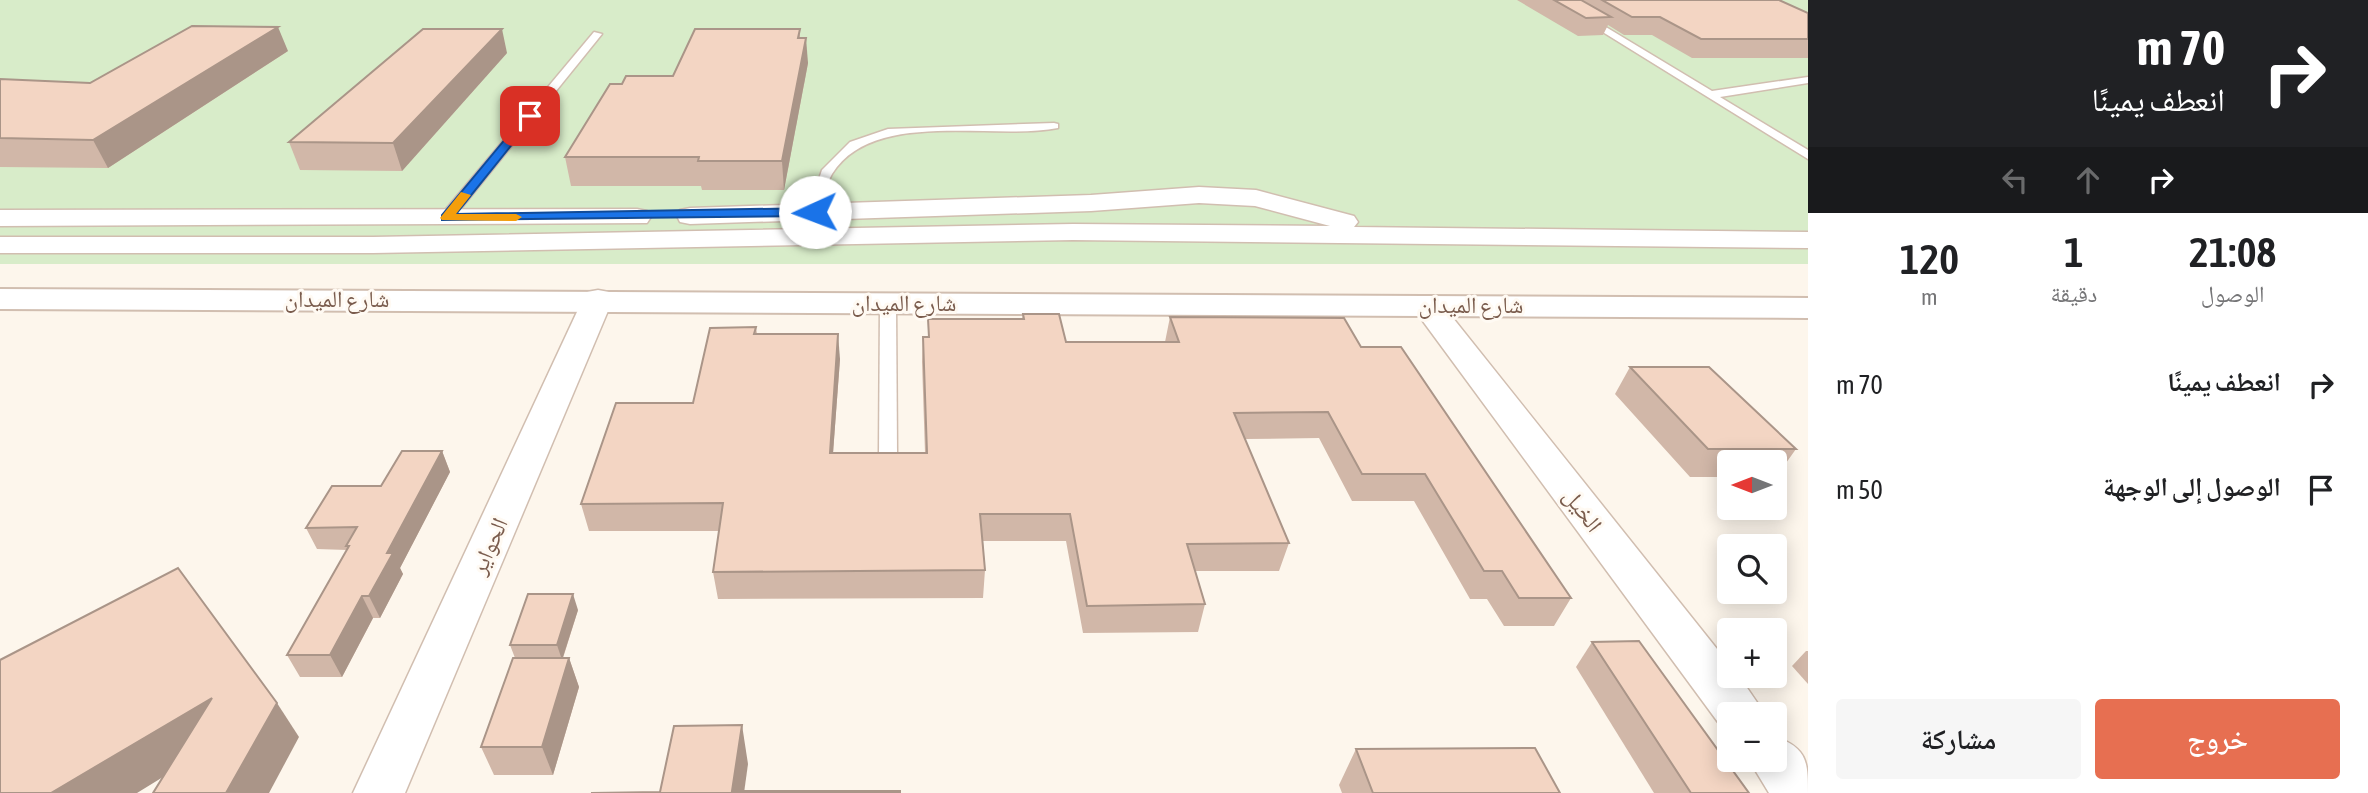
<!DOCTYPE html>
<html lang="ar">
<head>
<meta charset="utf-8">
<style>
  body { margin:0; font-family:"Asap Condensed","Noto Naskh Arabic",sans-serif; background:#f6f6f6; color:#202124; direction:rtl; height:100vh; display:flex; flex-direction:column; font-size:26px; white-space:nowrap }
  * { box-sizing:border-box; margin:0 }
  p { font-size:23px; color:#757577 }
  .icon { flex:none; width:38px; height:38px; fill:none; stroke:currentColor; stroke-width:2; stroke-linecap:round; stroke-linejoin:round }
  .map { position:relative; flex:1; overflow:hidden; direction:ltr }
  .panel { display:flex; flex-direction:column; background:#fff; width:560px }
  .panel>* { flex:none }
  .hud { background:#202124; color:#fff; overflow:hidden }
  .needle { width:46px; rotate:270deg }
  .tools { position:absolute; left:1717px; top:450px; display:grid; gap:14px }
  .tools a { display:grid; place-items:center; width:70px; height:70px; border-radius:7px; background:#fff; box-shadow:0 4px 18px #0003; font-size:35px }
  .pin { position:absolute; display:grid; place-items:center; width:60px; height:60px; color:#fff; margin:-30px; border-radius:14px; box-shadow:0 4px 10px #0006 }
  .me { position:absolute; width:77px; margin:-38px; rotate:268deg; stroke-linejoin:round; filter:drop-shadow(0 0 5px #0008) }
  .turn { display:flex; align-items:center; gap:24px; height:147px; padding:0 28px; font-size:32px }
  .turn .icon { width:91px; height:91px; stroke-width:2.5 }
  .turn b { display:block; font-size:49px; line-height:60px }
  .lanes { display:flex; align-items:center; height:66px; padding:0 28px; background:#0003; justify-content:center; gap:35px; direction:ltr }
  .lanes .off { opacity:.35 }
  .eta { display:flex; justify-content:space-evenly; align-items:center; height:119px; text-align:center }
  .eta b { font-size:42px; font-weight:600; line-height:49px }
  .button { display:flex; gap:14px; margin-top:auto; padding:14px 28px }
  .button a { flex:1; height:80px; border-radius:7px; background:#e76f51; color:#fff; font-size:28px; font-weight:600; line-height:80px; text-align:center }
  .button a+a { background:#f6f6f6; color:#202124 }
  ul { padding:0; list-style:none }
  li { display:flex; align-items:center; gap:21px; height:105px; padding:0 28px }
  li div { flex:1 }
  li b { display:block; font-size:26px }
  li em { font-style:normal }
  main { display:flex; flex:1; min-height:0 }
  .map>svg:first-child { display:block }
  .green { fill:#d8ecc9 }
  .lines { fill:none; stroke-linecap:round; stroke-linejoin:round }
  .service-casing { stroke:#d1beb0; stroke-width:3 }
  .minor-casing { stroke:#d1beb0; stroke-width:3 }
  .tertiary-casing { stroke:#d1beb0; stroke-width:4 }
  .service { fill:#fff; fill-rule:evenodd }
  .minor { fill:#fff; fill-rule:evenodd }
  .tertiary { fill:#fff; fill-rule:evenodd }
  .wall { fill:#d1b7a8 }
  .shaded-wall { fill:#aa9588 }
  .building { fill:#f3d5c3; stroke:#aa9588; stroke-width:2 }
  .route { fill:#1a73e8; stroke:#114b97; stroke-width:2 }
  .slow { fill:#f59e0b }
  .labels { text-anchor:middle; stroke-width:6; stroke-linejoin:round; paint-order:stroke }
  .street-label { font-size:23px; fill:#7a5c4d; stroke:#fffaf3 }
</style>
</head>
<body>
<main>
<section class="panel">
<div class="hud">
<div class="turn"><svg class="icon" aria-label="right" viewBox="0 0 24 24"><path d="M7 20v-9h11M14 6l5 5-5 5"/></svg><div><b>70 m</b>انعطف يمينًا</div></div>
<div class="lanes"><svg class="icon off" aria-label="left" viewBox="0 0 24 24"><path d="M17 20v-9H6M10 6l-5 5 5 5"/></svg><svg class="icon off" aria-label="ahead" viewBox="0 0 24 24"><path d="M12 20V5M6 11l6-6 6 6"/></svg><svg class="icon" aria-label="right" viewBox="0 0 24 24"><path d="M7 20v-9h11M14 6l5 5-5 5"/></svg></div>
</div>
<div class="eta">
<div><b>21:08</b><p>الوصول</p></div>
<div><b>1</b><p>دقيقة</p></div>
<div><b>120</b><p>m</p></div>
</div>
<ul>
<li><svg class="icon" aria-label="right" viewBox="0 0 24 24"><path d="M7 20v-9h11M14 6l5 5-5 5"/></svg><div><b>انعطف يمينًا</b></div><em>70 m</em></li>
<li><svg class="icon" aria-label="arrive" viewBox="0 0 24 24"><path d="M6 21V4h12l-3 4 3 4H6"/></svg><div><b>الوصول إلى الوجهة</b></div><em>50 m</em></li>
</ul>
<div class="button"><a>خروج</a><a>مشاركة</a></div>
</section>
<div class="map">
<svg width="1808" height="793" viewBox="0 0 1808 793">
  <rect width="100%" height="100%" fill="#fdf6ec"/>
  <rect class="green" x="0" y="0" width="1808" height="264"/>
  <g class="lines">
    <g class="service-casing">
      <g id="service">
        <polygon points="1551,0 1561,0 1712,91 1808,77 1808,83 1720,97 1808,150 1808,159"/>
        <polygon points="594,32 602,34 451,221 441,221 441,215"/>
        <path d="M1054,123l4,1v4c-65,13 -185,-20 -226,46 -7,11 -6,28 -12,41h-10l-2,-3 14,-42 28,-28 38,-13z"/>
        <polygon points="888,299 896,304 897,453 888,459 879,453 880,304"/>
      </g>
    </g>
    <g class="minor-casing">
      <g id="minor">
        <polygon points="1199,187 1256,190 1354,216 1358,222 1354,227 1808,232 1808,248 1073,240 373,253 0,253 0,237 373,237 1073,224 1330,226 1255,206 1199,203 1091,211 690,224 680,222 677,216 680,210 690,208 1091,195"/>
        <polygon points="637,209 647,211 651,217 647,223 0,226 0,210"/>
        <polygon points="598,290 609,292 613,299 405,793 353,793 583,299 587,292"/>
        <polygon points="1426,296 1437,298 1729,664 1729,676 1739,676 1765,714 1729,714 1729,731 1723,729 1411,305 1415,298"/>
        <path d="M1774,736c33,12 34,25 34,57h-39l-20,-33h25z"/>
      </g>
    </g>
    <g class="tertiary-casing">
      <polygon id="tertiary" points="0,289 1808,298 1808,318 0,309"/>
    </g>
    <use href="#service" class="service"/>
    <use href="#minor" class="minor"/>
    <use href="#tertiary" class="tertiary"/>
  </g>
  <g class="wall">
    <polygon points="1517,0 1779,0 1808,13 1808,58 1692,58 1652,35 1624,35 1608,25 1603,35 1578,36"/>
    <polygon points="800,29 800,38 808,63 784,190 702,190 701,186 571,186 565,157 673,76"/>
    <polygon points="288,51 108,168 0,167 0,79 90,83"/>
    <polygon points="507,53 402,171 300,170 289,142"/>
    <polygon points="1023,314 1066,342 1165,342 1170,317 1361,347 1571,598 1554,626 1504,626 1487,599 1470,599 1414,501 1352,501 1319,438 1245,439 1289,543 1279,571 1195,571 1205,604 1198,632 1083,633 1066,541 983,541 985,570 983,598 718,599 713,572 719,531 589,531 581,504 693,403 756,327 757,334 840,359 833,453 925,453 922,362 923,337 928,337 928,319 1022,319"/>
    <polygon points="1630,367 1796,449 1776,477 1774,477 1774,462 1729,462 1729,477 1690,477 1615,394"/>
    <polygon points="442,451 450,472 400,568 403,574 380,618 373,618 342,677 300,677 287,655 347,550 317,549 306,528"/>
    <polygon points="578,610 563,658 569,658 579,687 553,775 494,775 481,747 515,658 510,645"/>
    <polygon points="1592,642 1749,793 1654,793 1576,667"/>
    <polygon points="1806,651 1808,651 1808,684 1792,666"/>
    <polygon points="1356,749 1560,793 1342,793 1339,785"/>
  </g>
  <g class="shaded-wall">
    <polygon points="278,27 288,51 108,168 93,140"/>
    <polygon points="502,29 507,53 402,171 393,143"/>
    <polygon points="806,38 808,63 784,190 782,161"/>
    <polygon points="838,334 840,359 831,480 830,453"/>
    <polygon points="442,451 450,472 400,568 403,574 380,618 369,596 387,553"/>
    <polygon points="573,594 578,610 562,660 557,645"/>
    <polygon points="362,596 373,618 342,677 330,655"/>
    <polygon points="569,658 579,687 553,775 542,747"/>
    <polygon points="212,698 236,732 137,793 51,793"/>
    <polygon points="277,703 299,737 269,793 226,793"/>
    <polygon points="742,725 748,764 744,793 732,791"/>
  </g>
  <g class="building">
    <polygon points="1554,0 1581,0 1611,17 1586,18"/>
    <polygon points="1602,0 1779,0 1808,13 1808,39 1701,39 1660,17 1632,17"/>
    <polygon points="192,26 278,27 93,140 0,138 0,79 90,83"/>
    <polygon points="423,29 502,29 393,143 289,142"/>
    <polygon points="695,29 800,29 798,38 806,38 782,161 698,161 699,157 565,157 610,84 622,84 626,76 673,76"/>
    <polygon points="1023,314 1059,314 1066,342 1179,342 1170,317 1344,318 1361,347 1401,347 1571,598 1519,598 1502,571 1484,571 1425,474 1362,474 1328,412 1234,413 1289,543 1187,544 1205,604 1087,606 1070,514 980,514 985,570 713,572 723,503 581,504 616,403 693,403 710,328 756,327 754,334 838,334 830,453 927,453 923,337 929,337 928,319 1024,319"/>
    <polygon points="1630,367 1709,367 1796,449 1708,449"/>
    <polygon points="402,451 442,451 387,553 393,553 369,596 362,596 330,655 287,655 349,546 346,546 357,527 306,528 332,486 381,486"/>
    <polygon points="178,568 277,703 226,793 153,793 212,698 51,793 0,793 0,660"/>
    <polygon points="528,594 573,594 557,645 510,645"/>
    <polygon points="1639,641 1749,793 1691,793 1592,642"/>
    <polygon points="513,658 569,658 542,747 481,747"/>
    <polygon points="742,725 732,791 900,791 900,793 591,793 660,792 674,726"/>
    <polygon points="1535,748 1560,793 1373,793 1356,749"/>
  </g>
  <polygon class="route" points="526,114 535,116 456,214 815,208 821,212 815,216 442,220 442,215"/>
  <polygon class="slow" points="461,192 471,195 456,214 516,214 522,217 516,221 442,220 440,218"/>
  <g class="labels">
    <g class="street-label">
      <text x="337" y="307">شارع الميدان</text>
      <text x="904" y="311">شارع الميدان</text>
      <text x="1471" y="313">شارع الميدان</text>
      <text transform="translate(1583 510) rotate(53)" y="8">الخيل</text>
      <text transform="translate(489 546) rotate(-66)" y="8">الحواير</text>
    </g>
  </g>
</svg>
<div class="tools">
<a><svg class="needle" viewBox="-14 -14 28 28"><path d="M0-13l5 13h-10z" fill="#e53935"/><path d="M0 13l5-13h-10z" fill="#757577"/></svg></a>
<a><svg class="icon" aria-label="search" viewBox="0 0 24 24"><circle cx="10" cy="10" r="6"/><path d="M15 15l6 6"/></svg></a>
<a>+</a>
<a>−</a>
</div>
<div class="pin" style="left:530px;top:116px;background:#d93025"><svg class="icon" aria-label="arrive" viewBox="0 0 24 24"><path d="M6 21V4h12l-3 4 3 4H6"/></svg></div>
<svg class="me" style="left:815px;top:212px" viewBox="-20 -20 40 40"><circle r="19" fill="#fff"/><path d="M0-13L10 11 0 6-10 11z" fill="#1a73e8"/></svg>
</div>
</main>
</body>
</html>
